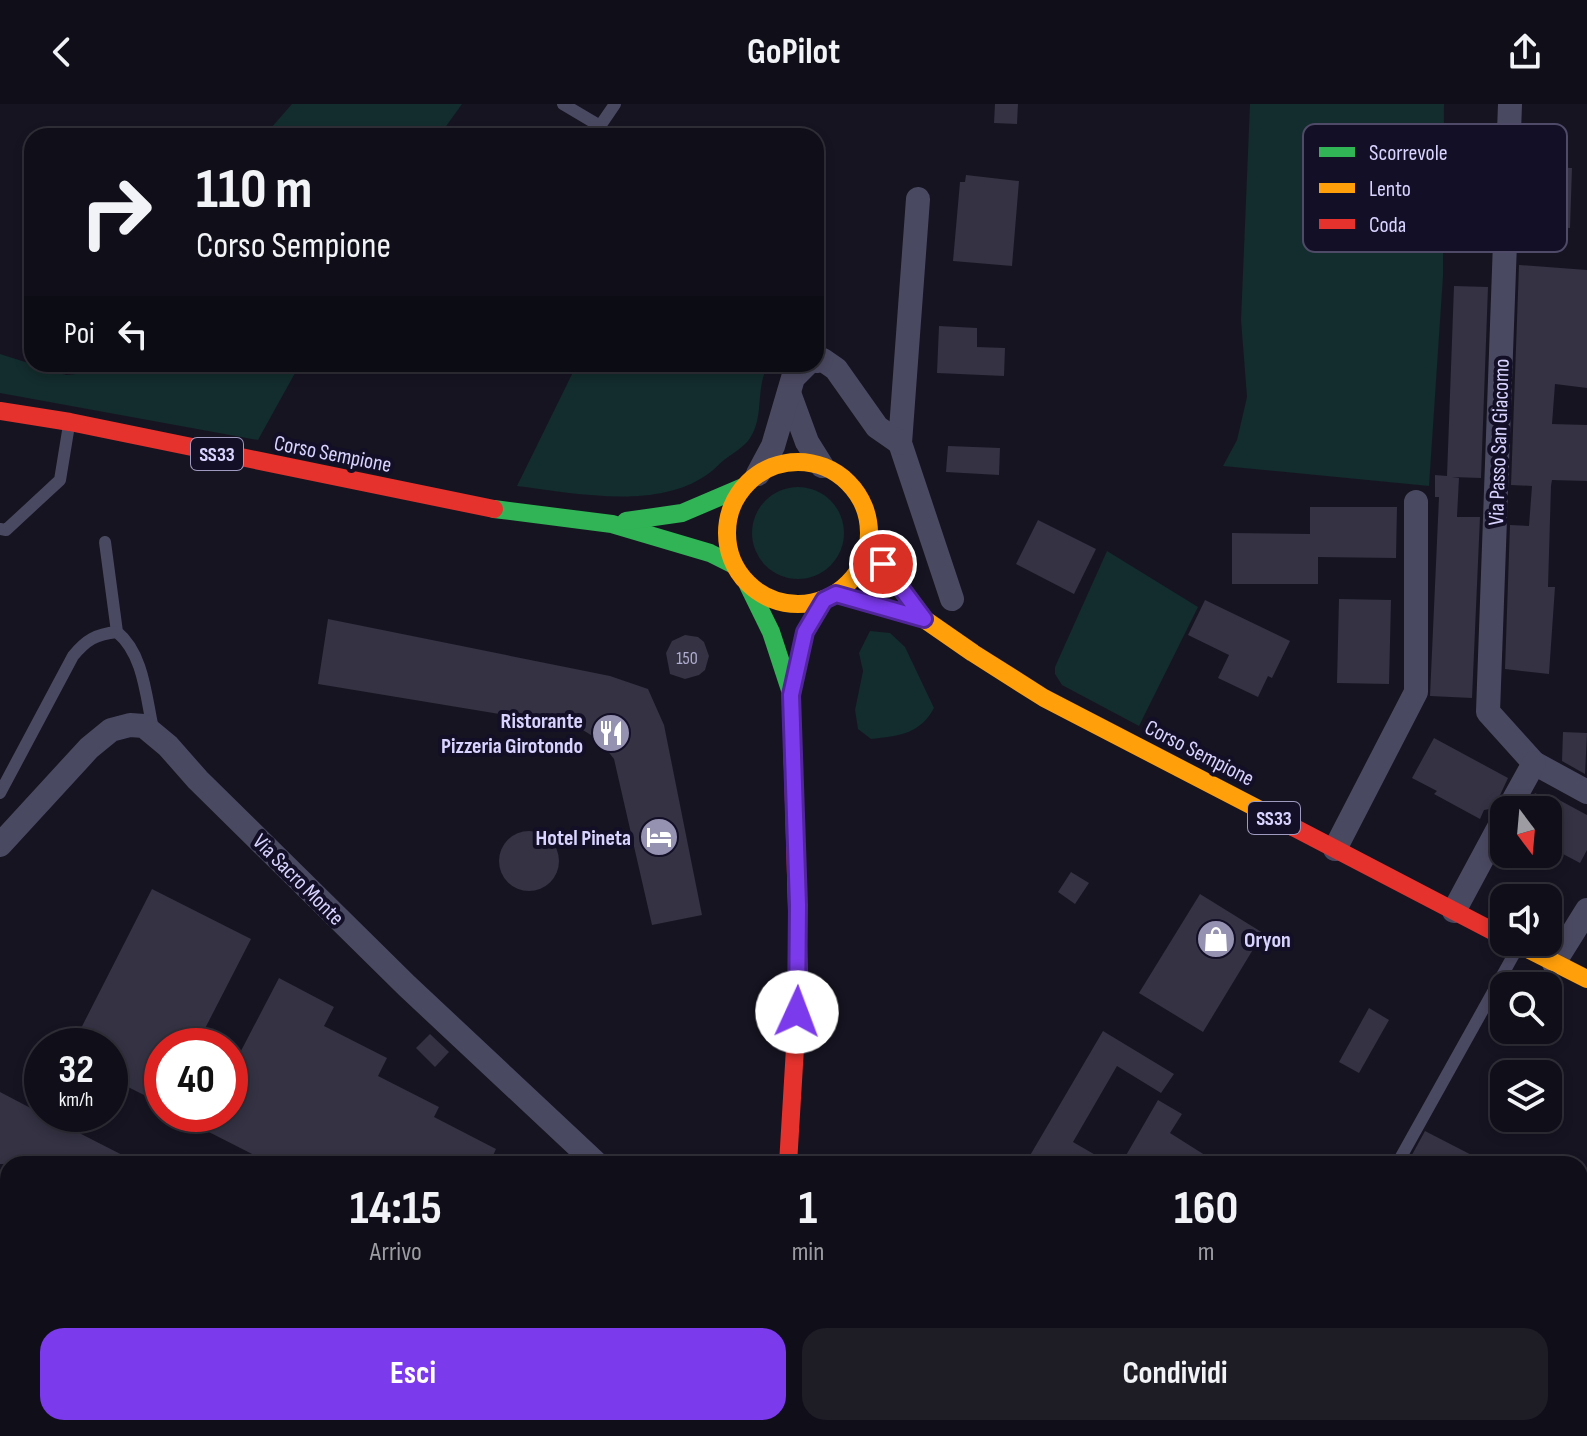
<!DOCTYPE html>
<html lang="it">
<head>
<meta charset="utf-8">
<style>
  body { margin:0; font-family:"Sofia Sans Condensed",sans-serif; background:#1e1d26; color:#f1f3f6; height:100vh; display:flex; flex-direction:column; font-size:30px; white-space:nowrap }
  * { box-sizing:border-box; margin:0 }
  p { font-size:26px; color:#9c9ca2 }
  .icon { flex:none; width:44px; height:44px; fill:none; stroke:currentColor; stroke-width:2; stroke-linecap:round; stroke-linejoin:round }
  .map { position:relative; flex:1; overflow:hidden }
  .sheet { position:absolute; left:0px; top:1052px; width:1588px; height:280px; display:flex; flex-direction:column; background:#100f19; border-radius:24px 24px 0 0; box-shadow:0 4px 12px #0003,0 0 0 2px #302f38 }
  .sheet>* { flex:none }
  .guide { position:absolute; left:24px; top:24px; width:800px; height:244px; border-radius:24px; box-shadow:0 4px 12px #0003,0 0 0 2px #302f38; background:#100f19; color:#f1f3f6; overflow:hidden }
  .needle { width:52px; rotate:164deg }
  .controls { position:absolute; left:1490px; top:692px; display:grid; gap:16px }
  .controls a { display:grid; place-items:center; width:72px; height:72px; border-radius:16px; background:#100f19; box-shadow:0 4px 12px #0003,0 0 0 2px #302f38; font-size:40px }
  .speed { position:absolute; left:24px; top:924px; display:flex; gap:16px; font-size:40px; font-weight:700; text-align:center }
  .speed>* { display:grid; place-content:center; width:104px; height:104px; border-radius:50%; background:#100f19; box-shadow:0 4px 12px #0003,0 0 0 2px #302f38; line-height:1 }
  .speed small { font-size:20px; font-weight:400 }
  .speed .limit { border:12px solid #d22; background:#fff; color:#111 }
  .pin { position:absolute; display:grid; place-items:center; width:68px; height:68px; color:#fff; margin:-34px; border:4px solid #fff; border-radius:50%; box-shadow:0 2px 8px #0007 }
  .me { position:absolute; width:88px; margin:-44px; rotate:2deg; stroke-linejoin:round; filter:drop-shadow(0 0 6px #0008) }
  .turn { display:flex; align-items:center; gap:28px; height:168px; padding:0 40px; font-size:36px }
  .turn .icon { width:104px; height:104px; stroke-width:2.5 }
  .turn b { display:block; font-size:56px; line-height:68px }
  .then { display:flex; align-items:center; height:76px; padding:0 40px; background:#0003; gap:16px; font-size:30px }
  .eta { display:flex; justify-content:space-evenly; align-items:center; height:136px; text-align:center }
  .eta b { font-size:48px; font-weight:700; line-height:56px }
  .button { display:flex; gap:16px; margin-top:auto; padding:16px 40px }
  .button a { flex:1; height:92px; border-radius:24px; background:#7c3aed; color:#fff; font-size:32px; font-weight:700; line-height:92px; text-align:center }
  .button a+a { background:#1e1d26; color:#f1f3f6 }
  header { display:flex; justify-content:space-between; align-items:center; height:104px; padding:0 40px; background:#100f19; font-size:36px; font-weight:700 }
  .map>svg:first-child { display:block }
  .green { fill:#132c2d }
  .building { fill:#343243 }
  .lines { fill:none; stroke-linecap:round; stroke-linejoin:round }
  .lane { stroke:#4a4962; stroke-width:12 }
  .street { stroke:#4a4962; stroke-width:24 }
  .fast { stroke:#30b455; stroke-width:18 }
  .slow { stroke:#ff9f0a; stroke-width:18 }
  .jam { stroke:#e5322d; stroke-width:18 }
  .rail-casing { stroke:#43596b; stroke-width:9 }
  .rail { stroke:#130f26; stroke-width:6; stroke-dasharray:18; stroke-linecap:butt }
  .route-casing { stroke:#51269a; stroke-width:20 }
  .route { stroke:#7c3aed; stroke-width:14 }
  .labels { text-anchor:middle; stroke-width:8; stroke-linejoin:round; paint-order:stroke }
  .number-label { font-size:18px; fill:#b0acd0 }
  .shield { fill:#130f26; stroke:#9e99be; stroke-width:2 }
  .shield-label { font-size:20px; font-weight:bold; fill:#d9d4ff }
  .street-label { font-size:22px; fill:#d9d4ff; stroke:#130f26 }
  .poi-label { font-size:22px; font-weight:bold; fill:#d9d4ff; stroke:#130f26; text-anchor:end }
  .key { fill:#130f26; stroke:#4e4a67; stroke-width:2 }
  .key-label { font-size:22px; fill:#d9d4ff }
</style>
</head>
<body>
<header><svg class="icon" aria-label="back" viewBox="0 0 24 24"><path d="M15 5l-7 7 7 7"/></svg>GoPilot<svg class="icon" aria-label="share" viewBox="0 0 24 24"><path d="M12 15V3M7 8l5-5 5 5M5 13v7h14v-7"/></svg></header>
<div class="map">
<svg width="1587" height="1332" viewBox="0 0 1587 1332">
  <rect width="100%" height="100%" fill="#161421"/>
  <g class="green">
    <polygon points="292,0 462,0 439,32 264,32"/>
    <polygon points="1250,0 1444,0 1443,172 1429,382 1223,362 1237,336 1247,293 1241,216"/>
    <polygon points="0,250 66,271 86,269 96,260 300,260 258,336 0,289"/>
    <path d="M577,260h192c-15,23 -3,54 -21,77 -6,7 -16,13 -24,19 -6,5 -12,12 -19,16 -50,34 -132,17 -188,10z"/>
    <circle cx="798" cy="429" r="46"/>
    <polygon points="1107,447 1198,503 1139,622 1062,581 1055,570 1055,563"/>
    <path d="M870,527l20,2 15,14 29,61c-14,26 -35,28 -63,31l-13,-10 -3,-19 8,-39 -4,-18z"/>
  </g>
  <g class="building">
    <polygon points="995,0 1018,0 1017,20 994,19"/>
    <polygon points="1523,62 1572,64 1570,124 1521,122"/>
    <polygon points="966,71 1019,77 1012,162 953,157 960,78 965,78"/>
    <polygon points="1519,161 1587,166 1587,284 1555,280 1552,320 1587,321 1587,377 1552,376 1551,382 1548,483 1555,483 1549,570 1505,565 1510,421 1529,422 1532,382 1511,381"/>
    <polygon points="1454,182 1488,183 1481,374 1452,373 1459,374 1457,413 1480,413 1472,594 1430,592 1439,393 1435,393 1435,371 1447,372"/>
    <polygon points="939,222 977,224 977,243 1005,244 1004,272 937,269"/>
    <polygon points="948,342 1000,344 999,371 946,368"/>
    <polygon points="1310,403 1397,403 1396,454 1318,453 1318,480 1232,480 1232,429 1310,430"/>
    <polygon points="1038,416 1096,445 1074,490 1016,460"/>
    <polygon points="1339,495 1391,496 1389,580 1337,579"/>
    <polygon points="1205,496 1290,537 1272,574 1268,572 1258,593 1218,574 1229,551 1188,531"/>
    <polygon points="328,515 610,572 648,585 664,621 702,811 652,821 614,655 599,636 578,623 318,580"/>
    <polygon points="685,531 698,533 704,538 709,552 705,566 699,571 685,575 670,570 666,549 672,537"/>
    <polygon points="1563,628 1587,629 1585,670 1562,657"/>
    <polygon points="1434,634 1508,674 1494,704 1484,706 1480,715 1434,690 1437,687 1412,674"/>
    <polygon points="1535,689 1548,696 1548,690 1587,711 1587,746 1580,759 1548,742 1548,706 1525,706"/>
    <circle cx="529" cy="757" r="30"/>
    <polygon points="1071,768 1089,779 1075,800 1058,788"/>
    <polygon points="152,785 251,835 196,942 162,942 162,1000 110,974 110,942 72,942"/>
    <polygon points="1200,790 1263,829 1203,928 1139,889"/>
    <polygon points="279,874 334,903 324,922 387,954 378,972 439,1003 434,1013 496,1045 489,1060 272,1060 201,1024 208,1010 230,1010 230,968"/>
    <polygon points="1369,904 1389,916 1359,969 1339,958"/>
    <polygon points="1103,927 1174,970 1161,989 1117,962 1073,1038 1111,1060 1025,1060"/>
    <polygon points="430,930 449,948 435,963 416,944"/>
    <polygon points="0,988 42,1010 140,1060 0,1060"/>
    <polygon points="1158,996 1182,1010 1170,1029 1219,1060 1121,1060"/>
    <polygon points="1425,1027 1489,1060 1407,1060"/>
  </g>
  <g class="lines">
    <g class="lane">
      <polyline points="563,0 600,22 615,0"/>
      <polyline points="0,425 6,426 60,376 69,321"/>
      <path d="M105,438l12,90c27,22 29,66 36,97"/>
      <path d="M0,689l73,-137c13,-16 23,-22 44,-24"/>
      <polyline points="1397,1060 1518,843"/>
      <polyline points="1580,1086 1587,1073"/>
      <polyline points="0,1301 8,1305"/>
      <polyline points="43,1324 58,1332"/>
      <polyline points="1521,1324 1530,1332"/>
      <polyline points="1245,1332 1250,1324"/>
    </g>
    <g class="street">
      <polyline points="1510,0 1488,608 1534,659 1587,688"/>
      <polyline points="918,95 900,339 952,495"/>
      <polyline points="816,257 823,256 836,265 877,323 900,339"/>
      <polyline points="789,289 807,338 822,362"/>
      <polyline points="758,370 773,342 793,274 807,260"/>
      <polyline points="1508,706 1534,659"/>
      <polyline points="0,741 89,644 111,626 130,621 144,622 168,642 198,676 407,882 597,1060"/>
      <polyline points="1335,745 1416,588 1416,398"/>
      <polyline points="1454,807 1504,714"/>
      <polyline points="1554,859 1587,806"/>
      <polyline points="0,1168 8,1172"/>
      <polyline points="309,1324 325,1332"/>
    </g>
    <g class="fast">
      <polyline points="494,405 612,420 710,449 734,461"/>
      <polyline points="626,417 682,409 743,383"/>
      <polyline points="748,481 771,528 790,586"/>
    </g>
    <g class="slow">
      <circle cx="798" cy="429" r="71"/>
      <polyline points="870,431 883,460 924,515 973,549 1044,594 1293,723"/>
      <polyline points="836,490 924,515"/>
      <polyline points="793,666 791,591 805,528 824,496"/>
      <polyline points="1514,838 1587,875"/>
      <polyline points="768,1332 769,1324"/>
    </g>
    <g class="jam">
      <polyline points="0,307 70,318 494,405"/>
      <polyline points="1293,723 1504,833"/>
      <polyline points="788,1060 799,878 793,666"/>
    </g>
    <g class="rail-casing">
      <polyline id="rail" points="0,1326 13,1332"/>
    </g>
    <use href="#rail" class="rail"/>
  </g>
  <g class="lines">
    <g class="route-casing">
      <polyline id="route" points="797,908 798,801 791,591 805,528 824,496 836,490 924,515 883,460"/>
    </g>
    <use href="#route" class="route"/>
  </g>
  <defs>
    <g id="restaurant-disc" transform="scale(2)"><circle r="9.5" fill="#9591b1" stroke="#130f26"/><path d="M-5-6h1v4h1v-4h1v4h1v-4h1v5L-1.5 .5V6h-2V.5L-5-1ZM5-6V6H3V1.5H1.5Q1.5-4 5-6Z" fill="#fff"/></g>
    <g id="hotel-disc" transform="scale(2)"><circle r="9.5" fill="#9591b1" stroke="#130f26"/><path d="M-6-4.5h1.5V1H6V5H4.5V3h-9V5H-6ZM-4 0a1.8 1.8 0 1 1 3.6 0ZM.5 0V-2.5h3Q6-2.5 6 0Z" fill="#fff"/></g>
    <g id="shop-disc" transform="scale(2)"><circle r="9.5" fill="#9591b1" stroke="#130f26"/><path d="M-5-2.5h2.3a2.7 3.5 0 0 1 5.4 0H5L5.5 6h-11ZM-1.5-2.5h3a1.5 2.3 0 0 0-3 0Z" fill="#fff"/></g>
  </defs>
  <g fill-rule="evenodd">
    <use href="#restaurant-disc" x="611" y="629"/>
    <use href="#hotel-disc" x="659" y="733"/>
    <use href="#shop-disc" x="1216" y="835"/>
  </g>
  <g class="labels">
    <g class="number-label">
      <text x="687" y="560">150</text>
    </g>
    <g class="shield">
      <rect x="191" y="334" width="52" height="32" rx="6"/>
      <rect x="1248" y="698" width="52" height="32" rx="6"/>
    </g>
    <g class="shield-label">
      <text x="217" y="357">SS33</text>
      <text x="1274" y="721">SS33</text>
    </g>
    <g class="street-label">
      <text transform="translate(1498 338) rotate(-88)" y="8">Via Passo San Giacomo</text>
      <text transform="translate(333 349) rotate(11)" y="8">Corso Sempione</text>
      <text transform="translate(1200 648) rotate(27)" y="8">Corso Sempione</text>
      <text transform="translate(299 775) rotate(45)" y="8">Via Sacro Monte</text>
    </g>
    <g class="poi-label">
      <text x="583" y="624">Ristorante<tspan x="583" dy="25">Pizzeria Girotondo</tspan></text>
      <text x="631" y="741">Hotel Pineta</text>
      <text x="1244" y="843" text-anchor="start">Oryon</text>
    </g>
  </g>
  <rect x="1303" y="20" width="264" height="128" rx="12" class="key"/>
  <rect x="1319" y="43" width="36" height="10" fill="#30b455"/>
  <rect x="1319" y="79" width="36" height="10" fill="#ff9f0a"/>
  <rect x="1319" y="115" width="36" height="10" fill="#e5322d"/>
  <g class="key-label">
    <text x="1369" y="56">Scorrevole</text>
    <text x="1369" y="92">Lento</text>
    <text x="1369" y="128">Coda</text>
  </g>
</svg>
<div class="controls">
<a><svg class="needle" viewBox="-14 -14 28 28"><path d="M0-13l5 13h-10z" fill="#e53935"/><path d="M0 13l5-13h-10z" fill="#9c9ca2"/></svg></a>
<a><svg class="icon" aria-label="sound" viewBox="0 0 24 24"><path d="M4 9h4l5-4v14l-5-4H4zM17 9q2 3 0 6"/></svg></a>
<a><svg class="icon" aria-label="search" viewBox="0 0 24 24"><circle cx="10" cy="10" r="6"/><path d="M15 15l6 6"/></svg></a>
<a><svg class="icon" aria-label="layers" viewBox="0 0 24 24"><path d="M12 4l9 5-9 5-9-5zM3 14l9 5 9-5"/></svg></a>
</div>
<div class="speed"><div>32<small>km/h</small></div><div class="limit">40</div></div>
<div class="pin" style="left:883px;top:460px;background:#d93025"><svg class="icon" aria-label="arrive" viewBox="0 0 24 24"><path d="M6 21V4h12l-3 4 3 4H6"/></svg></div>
<svg class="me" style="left:797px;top:908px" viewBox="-20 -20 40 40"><circle r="19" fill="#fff"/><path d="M0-13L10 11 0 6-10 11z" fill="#7c3aed"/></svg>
<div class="guide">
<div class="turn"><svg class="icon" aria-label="right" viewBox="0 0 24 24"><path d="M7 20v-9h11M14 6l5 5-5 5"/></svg><div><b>110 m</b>Corso Sempione</div></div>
<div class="then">Poi<svg class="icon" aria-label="left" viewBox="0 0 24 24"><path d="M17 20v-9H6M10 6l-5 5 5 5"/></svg></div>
</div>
<section class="sheet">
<div class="eta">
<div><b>14:15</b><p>Arrivo</p></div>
<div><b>1</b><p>min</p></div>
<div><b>160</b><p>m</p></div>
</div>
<div class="button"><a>Esci</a><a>Condividi</a></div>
</section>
</div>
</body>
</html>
